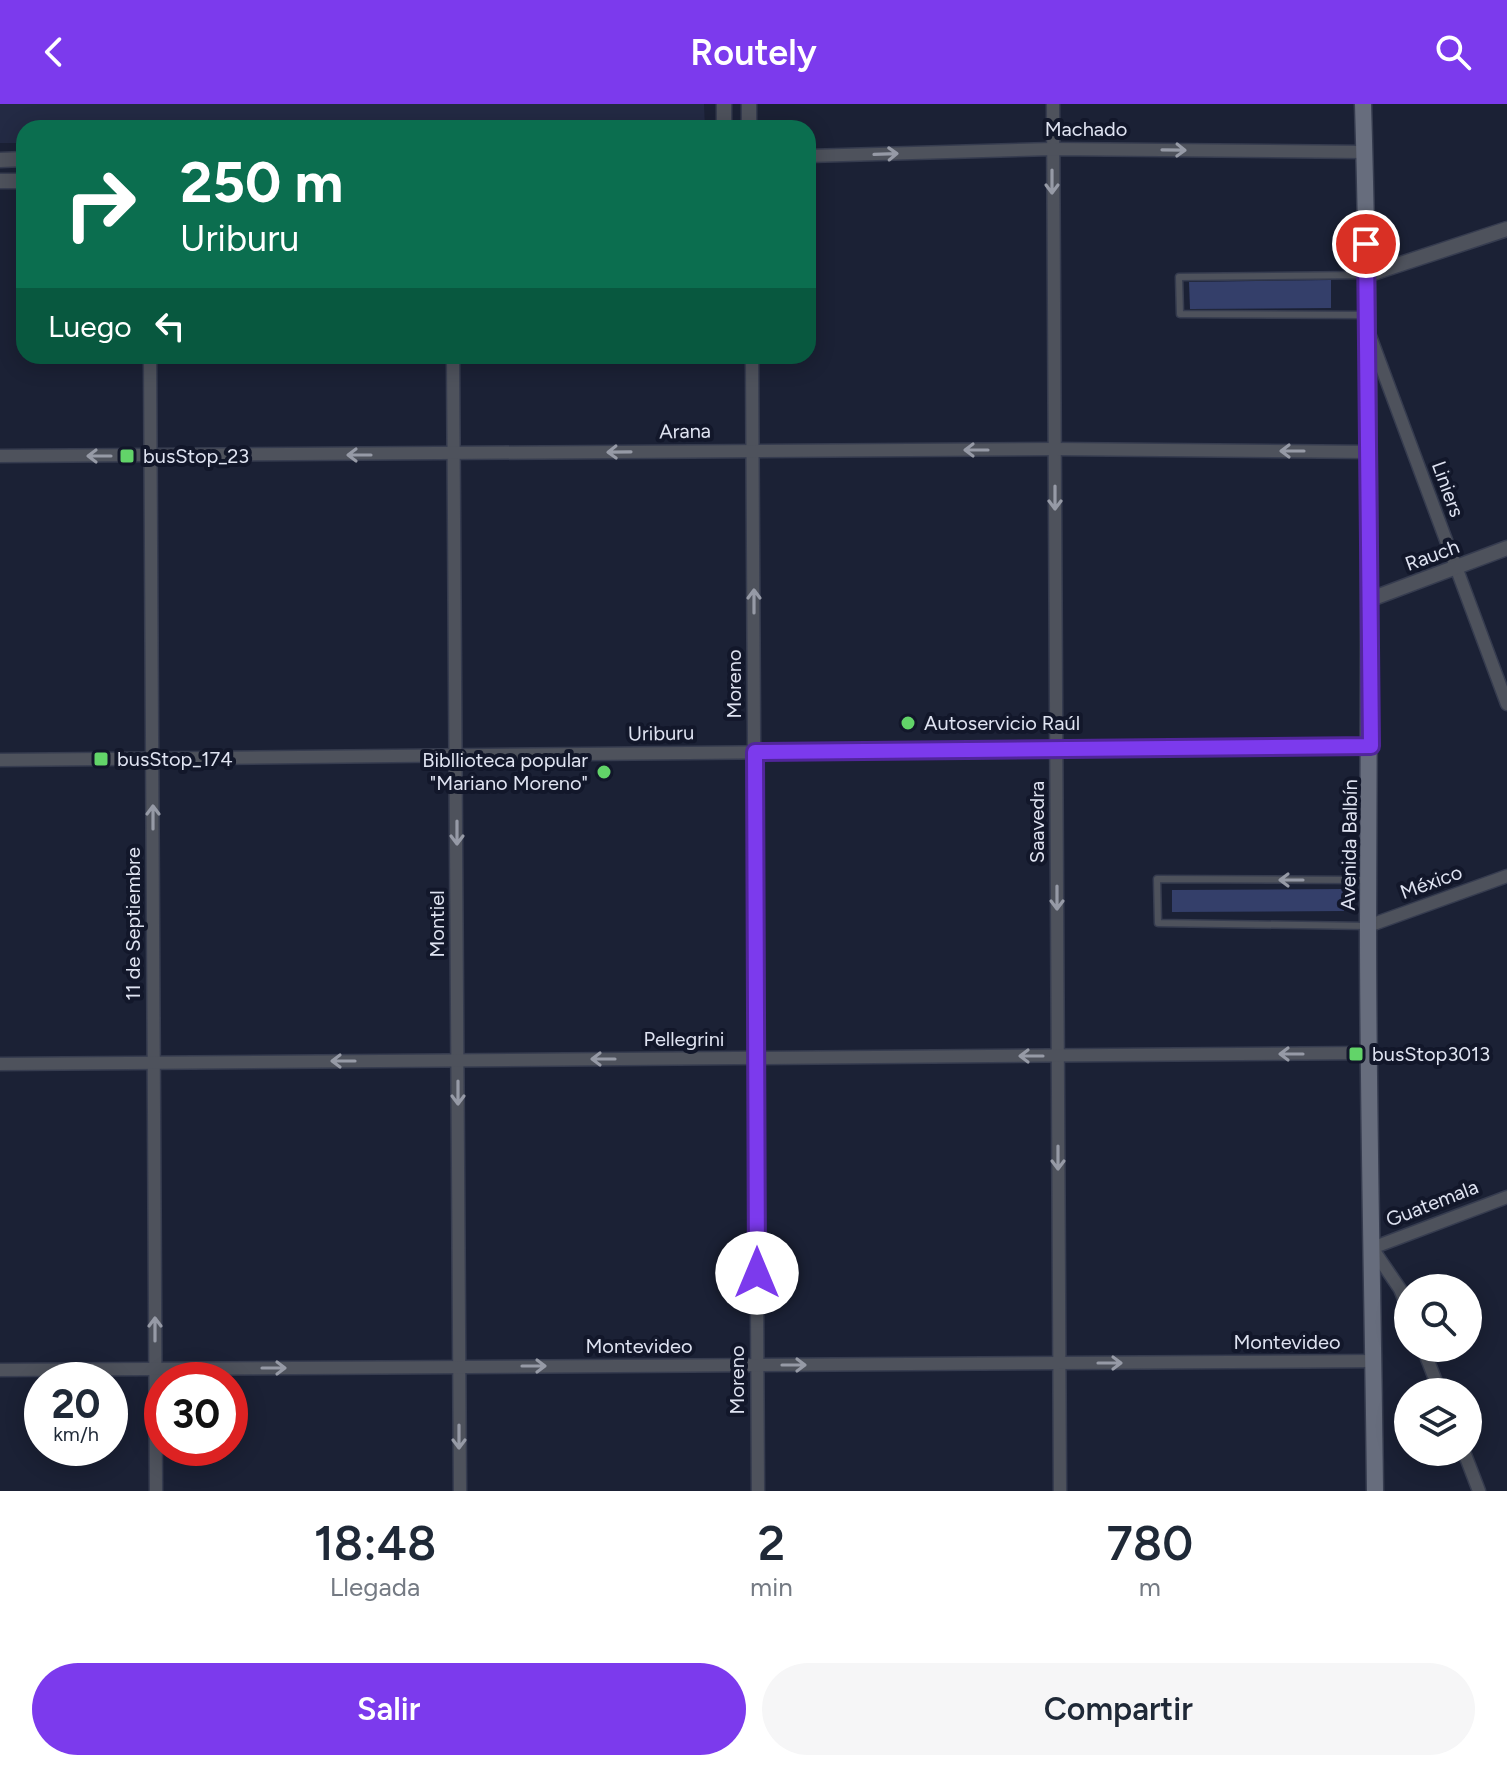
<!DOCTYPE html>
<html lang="es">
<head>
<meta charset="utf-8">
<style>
  body { margin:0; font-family:Figtree,sans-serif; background:#f6f6f7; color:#1f2937; height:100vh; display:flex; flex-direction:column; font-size:30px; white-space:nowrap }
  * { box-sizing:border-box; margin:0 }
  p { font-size:26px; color:#747a83 }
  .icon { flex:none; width:44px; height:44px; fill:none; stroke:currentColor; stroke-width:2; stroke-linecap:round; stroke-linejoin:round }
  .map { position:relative; height:1387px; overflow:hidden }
  .details { display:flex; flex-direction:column; background:#fff; flex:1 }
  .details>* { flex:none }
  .hud { position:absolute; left:16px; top:16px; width:800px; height:244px; border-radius:24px; box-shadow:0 4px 20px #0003; background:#0b6e4f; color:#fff; overflow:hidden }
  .controls { position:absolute; left:1394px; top:1170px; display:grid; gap:16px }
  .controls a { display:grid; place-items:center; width:88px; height:88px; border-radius:50%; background:#fff; box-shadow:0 4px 20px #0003; font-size:40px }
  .speed { position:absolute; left:24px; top:1258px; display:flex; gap:16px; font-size:40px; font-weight:700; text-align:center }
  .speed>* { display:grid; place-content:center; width:104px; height:104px; border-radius:50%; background:#fff; box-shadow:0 4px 20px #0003; line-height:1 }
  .speed small { font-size:20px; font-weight:400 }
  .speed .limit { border:12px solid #d22; background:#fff; color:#111 }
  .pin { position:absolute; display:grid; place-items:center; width:68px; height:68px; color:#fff; margin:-34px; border:4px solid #fff; border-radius:50%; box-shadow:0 2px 8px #0007 }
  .me { position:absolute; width:88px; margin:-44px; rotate:0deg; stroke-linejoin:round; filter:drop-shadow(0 0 6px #0008) }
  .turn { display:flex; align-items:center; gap:28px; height:168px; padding:0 32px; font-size:36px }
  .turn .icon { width:104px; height:104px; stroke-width:2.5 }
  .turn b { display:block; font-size:56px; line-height:68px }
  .then { display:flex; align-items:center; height:76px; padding:0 32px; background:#0003; gap:16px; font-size:30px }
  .eta { display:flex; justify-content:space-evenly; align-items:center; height:136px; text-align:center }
  .eta b { font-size:48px; font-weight:600; line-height:56px }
  .cta { display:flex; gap:16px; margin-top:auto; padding:16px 32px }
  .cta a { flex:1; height:92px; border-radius:48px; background:#7c3aed; color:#fff; font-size:32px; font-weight:600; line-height:92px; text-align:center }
  .cta a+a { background:#f6f6f7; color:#1f2937 }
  header { display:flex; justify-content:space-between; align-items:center; height:104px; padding:0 32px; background:#7c3aed; color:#fff; font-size:36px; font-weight:600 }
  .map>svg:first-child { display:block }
  .built { fill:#232a44 }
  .green { fill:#343f6a }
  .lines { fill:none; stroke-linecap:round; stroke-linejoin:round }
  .service-casing { stroke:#363c4f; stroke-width:9 }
  .minor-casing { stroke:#363c4f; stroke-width:15 }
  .tertiary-casing { stroke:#363c4f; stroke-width:17 }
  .secondary-casing { stroke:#363c4f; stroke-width:19 }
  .service { stroke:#4e525c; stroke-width:6 }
  .minor { stroke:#4e525c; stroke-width:12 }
  .tertiary { stroke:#4e525c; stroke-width:14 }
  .secondary { stroke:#676d7d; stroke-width:16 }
  .oneway { stroke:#969aa6 }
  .route-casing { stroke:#51269a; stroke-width:20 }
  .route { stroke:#7c3aed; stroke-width:14 }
  .poi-dot { fill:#62d469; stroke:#12172a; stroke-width:3 }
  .labels { text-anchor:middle; stroke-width:8; stroke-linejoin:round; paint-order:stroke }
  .street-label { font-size:20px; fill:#dfe3f1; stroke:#12172a }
  .poi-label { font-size:20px; fill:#dfe3f1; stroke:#12172a; text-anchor:start }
</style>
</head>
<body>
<header><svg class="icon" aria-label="back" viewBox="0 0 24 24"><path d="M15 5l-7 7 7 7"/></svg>Routely<svg class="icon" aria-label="search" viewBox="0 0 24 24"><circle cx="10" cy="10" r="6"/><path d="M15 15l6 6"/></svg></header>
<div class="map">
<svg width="1507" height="1387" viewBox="0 0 1507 1387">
  <rect width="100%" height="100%" fill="#1b2135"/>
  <polygon class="built" points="0,0 704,0 705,24 24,24 24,39 0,39"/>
  <g class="green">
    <polygon points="1331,176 1331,204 1190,205 1189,178"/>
    <polygon points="1344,785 1344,807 1172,808 1172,786"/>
  </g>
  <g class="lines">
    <g class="service-casing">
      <g id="service">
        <polyline points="1363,171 1179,173 1180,210 1366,211"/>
        <polyline points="1365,776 1157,775 1158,819 1367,822"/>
      </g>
    </g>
    <g class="minor-casing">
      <g id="minor">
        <polyline points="1053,0 1060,1387"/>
        <polyline points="808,52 1052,45 1364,48"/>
        <polyline points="1370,232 1507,600"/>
        <polyline points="150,252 156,1387"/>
        <polyline points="453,252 460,1387"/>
        <polyline points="752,252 758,1387"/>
        <polyline points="0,352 1054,345 1370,348"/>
        <polyline points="0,656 1371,642"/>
        <polyline points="1368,822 1507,772"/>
        <polyline points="0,960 1369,949"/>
        <polyline points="1408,1205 1400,1185 1372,1144 1507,1093"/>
        <polyline points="1423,1244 1440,1288"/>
        <polyline points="0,1266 1374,1257"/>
        <polyline points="1464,1348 1479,1387"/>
      </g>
    </g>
    <g class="tertiary-casing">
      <g id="tertiary">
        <polyline points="724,0 724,24"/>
        <polyline points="749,0 749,24"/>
        <polyline points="0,56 24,55"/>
        <polyline points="0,77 24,77"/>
        <polyline points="1367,171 1507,125"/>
        <polyline points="1371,495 1507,444"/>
      </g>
    </g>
    <g class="secondary-casing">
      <path id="secondary" d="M1363,0c8,274 6,548 5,822 0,189 5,377 7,565"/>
    </g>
    <use href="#service" class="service"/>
    <use href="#minor" class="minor"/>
    <use href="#tertiary" class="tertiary"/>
    <use href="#secondary" class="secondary"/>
  </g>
  <defs><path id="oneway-shaft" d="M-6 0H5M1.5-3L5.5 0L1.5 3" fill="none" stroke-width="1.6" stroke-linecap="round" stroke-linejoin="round" transform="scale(2)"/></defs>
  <g class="oneway">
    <use href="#oneway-shaft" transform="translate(1174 46) rotate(1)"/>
    <use href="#oneway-shaft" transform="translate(886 50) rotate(-2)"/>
    <use href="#oneway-shaft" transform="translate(1052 78) rotate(90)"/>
    <use href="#oneway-shaft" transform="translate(976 346) rotate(180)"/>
    <use href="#oneway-shaft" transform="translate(1292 347) rotate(-180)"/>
    <use href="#oneway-shaft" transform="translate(619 348) rotate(179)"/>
    <use href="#oneway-shaft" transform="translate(359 351) rotate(180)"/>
    <use href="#oneway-shaft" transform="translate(99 352) rotate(180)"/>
    <use href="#oneway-shaft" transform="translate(1055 394) rotate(90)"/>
    <use href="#oneway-shaft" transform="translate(754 497) rotate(-90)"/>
    <use href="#oneway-shaft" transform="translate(153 713) rotate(-90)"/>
    <use href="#oneway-shaft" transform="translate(457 729) rotate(90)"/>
    <use href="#oneway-shaft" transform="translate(1291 776) rotate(-180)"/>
    <use href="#oneway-shaft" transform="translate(1057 794) rotate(90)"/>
    <use href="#oneway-shaft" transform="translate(1291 950) rotate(180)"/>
    <use href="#oneway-shaft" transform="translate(1031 952) rotate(180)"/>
    <use href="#oneway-shaft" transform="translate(603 955) rotate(180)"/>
    <use href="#oneway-shaft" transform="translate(343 957) rotate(180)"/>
    <use href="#oneway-shaft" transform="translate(458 989) rotate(90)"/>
    <use href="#oneway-shaft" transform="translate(1058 1054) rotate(90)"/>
    <use href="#oneway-shaft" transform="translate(155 1225) rotate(-90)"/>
    <use href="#oneway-shaft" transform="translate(1110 1259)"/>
    <use href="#oneway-shaft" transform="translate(794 1261)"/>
    <use href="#oneway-shaft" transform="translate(534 1262)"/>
    <use href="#oneway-shaft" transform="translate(274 1264)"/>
    <use href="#oneway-shaft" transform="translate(459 1333) rotate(90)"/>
  </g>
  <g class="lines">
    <g class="route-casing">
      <polyline id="route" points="757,1169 755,648 1371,642 1366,140"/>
    </g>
    <use href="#route" class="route"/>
  </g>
  <g class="poi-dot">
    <rect x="119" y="344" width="16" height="16" rx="4"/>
    <circle cx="908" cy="619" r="8"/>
    <rect x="93" y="647" width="16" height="16" rx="4"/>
    <circle cx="604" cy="668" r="8"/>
    <rect x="1348" y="942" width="16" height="16" rx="4"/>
  </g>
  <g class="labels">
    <g class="street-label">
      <text x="1086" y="32">Machado</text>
      <text transform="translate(685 327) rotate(-1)" y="7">Arana</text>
      <text transform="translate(1448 385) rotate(70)" y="7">Liniers</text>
      <text transform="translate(1432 451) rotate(-20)" y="7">Rauch</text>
      <text transform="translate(734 580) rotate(-90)" y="7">Moreno</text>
      <text transform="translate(661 629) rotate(-1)" y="7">Uriburu</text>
      <text transform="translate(1037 718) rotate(-90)" y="7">Saavedra</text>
      <text transform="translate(1349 741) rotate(-89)" y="7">Avenida Balbín</text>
      <text transform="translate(1431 778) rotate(-20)" y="7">México</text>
      <text transform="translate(133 820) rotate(-90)" y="7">11 de Septiembre</text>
      <text transform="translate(437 820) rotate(-90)" y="7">Montiel</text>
      <text x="684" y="942">Pellegrini</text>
      <text transform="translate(1432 1099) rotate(-21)" y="7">Guatemala</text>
      <text x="1287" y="1245">Montevideo</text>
      <text x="639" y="1249">Montevideo</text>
      <text transform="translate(737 1276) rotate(-90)" y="7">Moreno</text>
    </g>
    <g class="poi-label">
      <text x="143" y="359">busStop_23</text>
      <text x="924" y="626">Autoservicio Raúl</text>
      <text x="117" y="662">busStop_174</text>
      <text x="588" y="663" text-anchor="end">Bibllioteca popular<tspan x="588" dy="23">"Mariano Moreno"</tspan></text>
      <text x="1372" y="957">busStop3013</text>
    </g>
  </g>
</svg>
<div class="controls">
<a><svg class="icon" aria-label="search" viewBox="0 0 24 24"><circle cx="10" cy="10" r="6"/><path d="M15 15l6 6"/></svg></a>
<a><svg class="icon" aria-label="layers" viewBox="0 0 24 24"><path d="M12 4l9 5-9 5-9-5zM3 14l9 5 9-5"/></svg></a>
</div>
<div class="speed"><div>20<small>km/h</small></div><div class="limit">30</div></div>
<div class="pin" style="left:1366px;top:140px;background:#d93025"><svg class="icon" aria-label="arrive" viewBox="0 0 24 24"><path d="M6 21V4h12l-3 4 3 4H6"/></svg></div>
<svg class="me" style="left:757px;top:1169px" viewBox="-20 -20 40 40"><circle r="19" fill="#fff"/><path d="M0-13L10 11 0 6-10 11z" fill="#7c3aed"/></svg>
<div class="hud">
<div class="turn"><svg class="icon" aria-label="right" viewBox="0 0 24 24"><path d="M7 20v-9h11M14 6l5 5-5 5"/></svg><div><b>250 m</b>Uriburu</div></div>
<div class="then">Luego<svg class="icon" aria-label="left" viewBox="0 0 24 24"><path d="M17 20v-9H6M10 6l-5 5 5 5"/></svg></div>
</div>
</div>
<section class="details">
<div class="eta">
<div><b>18:48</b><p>Llegada</p></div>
<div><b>2</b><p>min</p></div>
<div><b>780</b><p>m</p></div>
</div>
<div class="cta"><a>Salir</a><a>Compartir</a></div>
</section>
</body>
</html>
